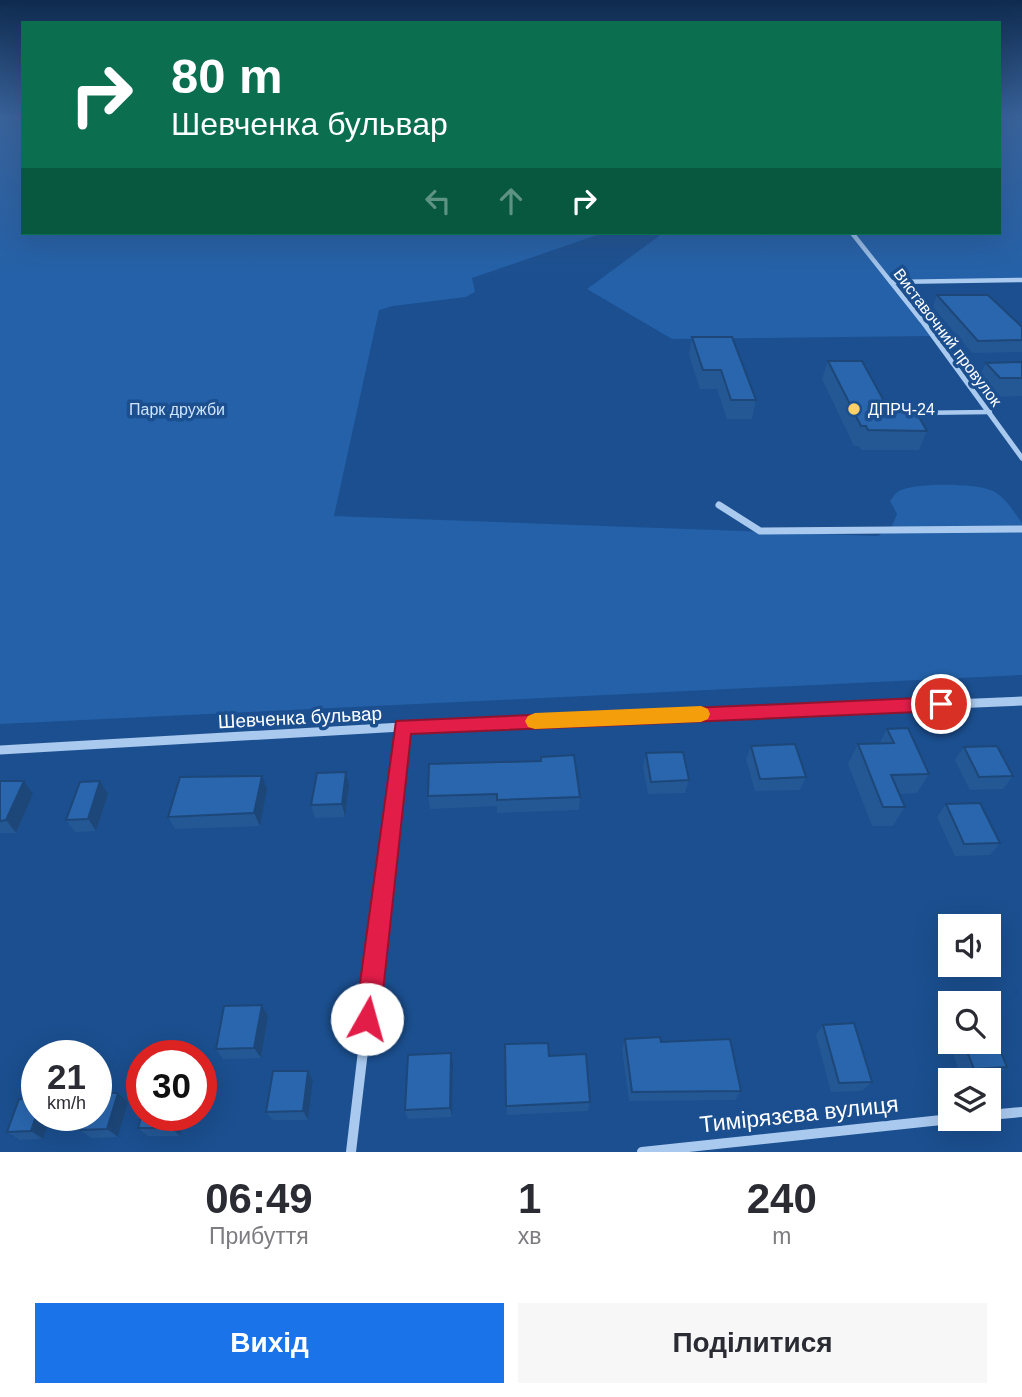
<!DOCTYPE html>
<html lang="uk">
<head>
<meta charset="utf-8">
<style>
  body { margin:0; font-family:Helvetica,sans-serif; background:#f7f7f7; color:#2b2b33; height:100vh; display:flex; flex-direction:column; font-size:26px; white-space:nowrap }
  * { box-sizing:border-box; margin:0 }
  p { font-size:23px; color:#7c7c81 }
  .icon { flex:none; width:38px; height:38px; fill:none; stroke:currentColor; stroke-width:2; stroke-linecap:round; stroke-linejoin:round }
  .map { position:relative; height:1152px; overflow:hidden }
  .side { display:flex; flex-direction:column; background:#fff; flex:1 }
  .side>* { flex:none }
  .banner { position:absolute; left:21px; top:21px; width:980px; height:214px; border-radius:0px; box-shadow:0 7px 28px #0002; background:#0b6e4f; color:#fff; overflow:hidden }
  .fabs { position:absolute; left:938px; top:914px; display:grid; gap:14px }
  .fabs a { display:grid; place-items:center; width:63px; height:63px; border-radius:0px; background:#fff; box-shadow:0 7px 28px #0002; font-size:35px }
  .speed { position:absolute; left:21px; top:1040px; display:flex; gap:14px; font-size:35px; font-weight:700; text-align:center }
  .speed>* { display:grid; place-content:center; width:91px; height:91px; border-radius:50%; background:#fff; box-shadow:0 7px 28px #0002; line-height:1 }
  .speed small { font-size:18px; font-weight:400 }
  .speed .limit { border:10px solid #d22; background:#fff; color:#111 }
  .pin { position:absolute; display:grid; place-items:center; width:60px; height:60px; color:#fff; margin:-30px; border:4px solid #fff; border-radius:50%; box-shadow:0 2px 7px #0007 }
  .me { position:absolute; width:77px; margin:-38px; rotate:7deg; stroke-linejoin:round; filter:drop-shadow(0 0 5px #0008) }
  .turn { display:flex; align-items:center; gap:24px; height:147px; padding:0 35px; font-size:32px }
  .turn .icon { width:91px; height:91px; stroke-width:2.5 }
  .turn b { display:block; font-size:49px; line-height:60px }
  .lanes { display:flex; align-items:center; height:66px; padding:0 35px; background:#0003; justify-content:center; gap:35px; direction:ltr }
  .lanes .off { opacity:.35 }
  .eta { display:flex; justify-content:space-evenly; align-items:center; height:119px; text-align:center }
  .eta b { font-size:42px; font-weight:700; line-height:49px }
  .action { display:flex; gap:14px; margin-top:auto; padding:14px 35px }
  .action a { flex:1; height:80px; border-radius:0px; background:#1a73e8; color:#fff; font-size:28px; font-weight:700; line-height:80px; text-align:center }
  .action a+a { background:#f7f7f7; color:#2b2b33 }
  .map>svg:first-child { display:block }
  .green { fill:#2461a8 }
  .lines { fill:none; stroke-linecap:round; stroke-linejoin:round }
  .service { stroke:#a9c9ee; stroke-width:4.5 }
  .minor-far4 { stroke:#a9c9ee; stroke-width:4.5 }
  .minor-far3 { stroke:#a9c9ee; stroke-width:5 }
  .minor-far2 { stroke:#a9c9ee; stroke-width:7 }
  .minor-far1 { stroke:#a9c9ee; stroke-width:9 }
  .minor { stroke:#a9c9ee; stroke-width:10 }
  .wall { fill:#245895 }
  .shaded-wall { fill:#1d4779 }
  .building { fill:#2a66ad; stroke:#1d4779; stroke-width:2 }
  .route { fill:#e11d48; stroke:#92132f; stroke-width:2 }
  .slow { fill:#f59e0b }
  .poi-dot { fill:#ffd166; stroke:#1b4f8f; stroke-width:2.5 }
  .labels { text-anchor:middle; stroke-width:7; stroke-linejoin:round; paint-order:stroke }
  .far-street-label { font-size:16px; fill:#fff; stroke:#1b4f8f }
  .far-park-label { font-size:16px; fill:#cfe3fa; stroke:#1b4f8f }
  .far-poi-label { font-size:16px; fill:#fff; stroke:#1b4f8f; text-anchor:start }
  .street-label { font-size:19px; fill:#fff; stroke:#1b4f8f }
  .near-street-label { font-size:23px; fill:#fff; stroke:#1b4f8f }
</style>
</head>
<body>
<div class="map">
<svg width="1022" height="1152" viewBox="0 0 1022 1152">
  <rect width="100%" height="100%" fill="#1b4f8f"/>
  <g class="green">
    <path d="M0,116h23v117h580l-131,45 3,14 -9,5 -73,9 -14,4 -45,206 544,20 14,-10 5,-12 -7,-13c3,-4 6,-9 11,-11 18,-7 74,-7 92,1 12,6 21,21 29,32v152l-1022,49z"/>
    <polygon points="999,116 1022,117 1022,280 892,282 934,336 672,339 587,289 663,233 999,233"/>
  </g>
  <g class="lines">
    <polyline class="service" points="912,413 990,412"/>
    <g class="minor-far4">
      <polyline points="852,233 921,320"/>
      <polyline points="891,282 1022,280"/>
    </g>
    <polyline class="minor-far3" points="920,318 1022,458"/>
    <polyline class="minor-far2" points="719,505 760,531 1022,529"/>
    <g class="minor-far1">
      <polyline points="0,750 402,727 1022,701"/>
      <polyline points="385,868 402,727"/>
    </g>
    <g class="minor">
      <polyline points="989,1115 1022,1112"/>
      <polyline points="351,1152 385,866"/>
      <polyline points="642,1152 960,1118"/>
    </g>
  </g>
  <g class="wall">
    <polygon points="937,295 1022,327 1022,352 972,353 933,307"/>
    <polygon points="692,337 756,400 752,419 727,419 717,389 700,389 689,355"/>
    <polygon points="828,361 890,412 927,431 919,450 861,450 859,446 854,446 822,379"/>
    <polygon points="1022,362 1022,396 991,397 977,381 986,363"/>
    <polygon points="887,729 929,774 917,793 899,794 905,807 893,826 872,826 848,764 858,744 879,744"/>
    <polygon points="751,746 806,777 800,790 755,791 746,759"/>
    <polygon points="964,747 1013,776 1003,789 970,790 955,760"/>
    <polygon points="646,753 689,780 685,793 648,794 643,766"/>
    <polygon points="429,764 580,797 579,810 497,813 497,806 430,809 428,796"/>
    <polygon points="0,781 33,794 16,833 0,833"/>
    <polygon points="100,781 108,794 96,831 75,832 66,820"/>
    <polygon points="349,785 345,817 315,818 311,805"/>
    <polygon points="267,789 260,826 175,829 168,817"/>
    <polygon points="946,804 1000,843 990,855 955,856 937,817"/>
    <polygon points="948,1001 950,1003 950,1041 989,1041 1007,1067 994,1077 962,1078 937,1011"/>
    <polygon points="262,1005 268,1016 261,1058 223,1059 216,1049"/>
    <polygon points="823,1025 872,1082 862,1091 831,1092 816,1035"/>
    <polygon points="625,1039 661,1042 741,1091 735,1100 629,1101 622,1049"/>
    <polygon points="505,1044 549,1056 590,1102 588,1111 507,1115"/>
    <polygon points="453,1063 452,1117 408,1119 405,1110"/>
    <polygon points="308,1071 313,1080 308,1120 273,1120 266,1112"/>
    <polygon points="118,1093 128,1102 118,1137 91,1138 80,1130"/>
    <polygon points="19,1099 43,1139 20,1140 7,1132"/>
    <polygon points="142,1115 185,1115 180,1136 148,1136 138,1128"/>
  </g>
  <g class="shaded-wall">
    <polygon points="346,772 349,785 345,817 342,804"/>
    <polygon points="262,776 267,789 260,826 254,813"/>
    <polygon points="24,781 33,794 16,833 6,820"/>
    <polygon points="100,781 108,794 96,831 88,819"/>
    <polygon points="262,1005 268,1016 261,1058 254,1048"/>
    <polygon points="451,1053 453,1063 452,1117 450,1108"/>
    <polygon points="308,1071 313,1080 308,1120 303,1111"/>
    <polygon points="118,1093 128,1102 118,1137 107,1129"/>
    <polygon points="37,1115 51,1115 43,1139 31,1131"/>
    <polygon points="174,1115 185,1115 180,1136 171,1128"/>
  </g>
  <g class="building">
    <polygon points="937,295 988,295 1022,327 1022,340 978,341"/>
    <polygon points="692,337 732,337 756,400 731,400 721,370 703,370"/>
    <polygon points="828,361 862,361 890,412 916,412 927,431 868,430 866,426 861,426"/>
    <polygon points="1022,362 1022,378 1000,378 986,363"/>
    <polygon points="908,728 929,774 891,775 905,807 883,807 858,744 894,743 887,729"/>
    <polygon points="795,744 806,777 760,779 751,746"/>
    <polygon points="997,746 1013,776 979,777 964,747"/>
    <polygon points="683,752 689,780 651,782 646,753"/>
    <polygon points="574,755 580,797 497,800 497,794 428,796 429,764 541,761 541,757"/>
    <polygon points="346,772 342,804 311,805 317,773"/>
    <polygon points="262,776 254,813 168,817 180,777"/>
    <polygon points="0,781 24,781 6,820 0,821"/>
    <polygon points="100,781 88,819 66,820 80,782"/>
    <polygon points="980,803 1000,843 964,844 946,804"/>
    <polygon points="979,1000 980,1003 950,1003 950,1007 948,1001"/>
    <polygon points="262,1005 254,1048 216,1049 224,1006"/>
    <polygon points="854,1023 872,1082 839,1083 823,1025"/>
    <polygon points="989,1023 1007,1067 974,1069 963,1041 989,1041"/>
    <polygon points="660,1037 661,1042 730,1039 741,1091 632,1092 625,1039"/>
    <polygon points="548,1043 549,1056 586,1054 590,1102 506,1106 505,1044"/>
    <polygon points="451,1053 450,1108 405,1110 408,1055"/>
    <polygon points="273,1071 308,1071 303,1111 266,1112"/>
    <polygon points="96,1093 118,1093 107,1129 80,1130 84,1115 96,1115"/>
    <polygon points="19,1099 37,1099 37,1113 31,1131 7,1132"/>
    <polygon points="142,1114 142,1115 174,1115 171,1128 138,1128"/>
  </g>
  <linearGradient id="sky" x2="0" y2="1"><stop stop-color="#0f2b4f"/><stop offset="0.42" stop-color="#39639b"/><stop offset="1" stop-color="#39639b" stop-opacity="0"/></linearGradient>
  <rect width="1022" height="278" fill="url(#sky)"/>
  <polygon class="route" points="941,697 948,699 950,704 948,709 941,711 411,734 380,1019 376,1028 367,1031 359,1028 355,1019 396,721"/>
  <polygon class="slow" points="701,706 708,709 710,714 708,719 701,722 535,729 528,727 525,721 528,716 535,713"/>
  <circle class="poi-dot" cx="854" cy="409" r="7"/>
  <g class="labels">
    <g class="far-street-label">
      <text transform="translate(948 337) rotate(53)" y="6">Виставочний провулок</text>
    </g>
    <g class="far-park-label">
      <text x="177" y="415">Парк дружби</text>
    </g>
    <g class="far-poi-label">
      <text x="868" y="415">ДПРЧ-24</text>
    </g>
    <g class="street-label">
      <text transform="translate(300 717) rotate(-3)" y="7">Шевченка бульвар</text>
    </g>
    <g class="near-street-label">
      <text transform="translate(799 1114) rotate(-6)" y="8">Тимірязєва вулиця</text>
    </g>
  </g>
</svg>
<div class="fabs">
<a><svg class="icon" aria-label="sound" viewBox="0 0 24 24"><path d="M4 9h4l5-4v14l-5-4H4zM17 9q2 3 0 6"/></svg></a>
<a><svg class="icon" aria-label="search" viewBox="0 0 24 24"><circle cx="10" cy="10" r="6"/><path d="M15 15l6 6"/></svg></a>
<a><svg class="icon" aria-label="layers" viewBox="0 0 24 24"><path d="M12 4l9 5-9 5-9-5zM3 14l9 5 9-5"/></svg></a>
</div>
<div class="speed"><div>21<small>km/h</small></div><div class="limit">30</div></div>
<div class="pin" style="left:941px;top:704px;background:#d93025"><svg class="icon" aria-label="arrive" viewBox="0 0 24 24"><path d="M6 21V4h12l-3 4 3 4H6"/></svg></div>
<svg class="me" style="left:367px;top:1019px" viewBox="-20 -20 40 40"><circle r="19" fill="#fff"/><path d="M0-13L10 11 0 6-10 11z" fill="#e11d48"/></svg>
<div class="banner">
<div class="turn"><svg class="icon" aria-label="right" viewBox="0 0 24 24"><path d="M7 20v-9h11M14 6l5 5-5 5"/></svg><div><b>80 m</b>Шевченка бульвар</div></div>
<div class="lanes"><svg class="icon off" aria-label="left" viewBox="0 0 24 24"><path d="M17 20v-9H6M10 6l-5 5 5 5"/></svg><svg class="icon off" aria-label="ahead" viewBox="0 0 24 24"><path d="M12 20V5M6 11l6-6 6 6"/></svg><svg class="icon" aria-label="right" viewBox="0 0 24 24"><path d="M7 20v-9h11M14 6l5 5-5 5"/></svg></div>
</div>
</div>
<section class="side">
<div class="eta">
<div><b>06:49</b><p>Прибуття</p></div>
<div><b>1</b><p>хв</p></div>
<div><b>240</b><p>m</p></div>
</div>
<div class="action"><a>Вихід</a><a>Поділитися</a></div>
</section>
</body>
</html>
